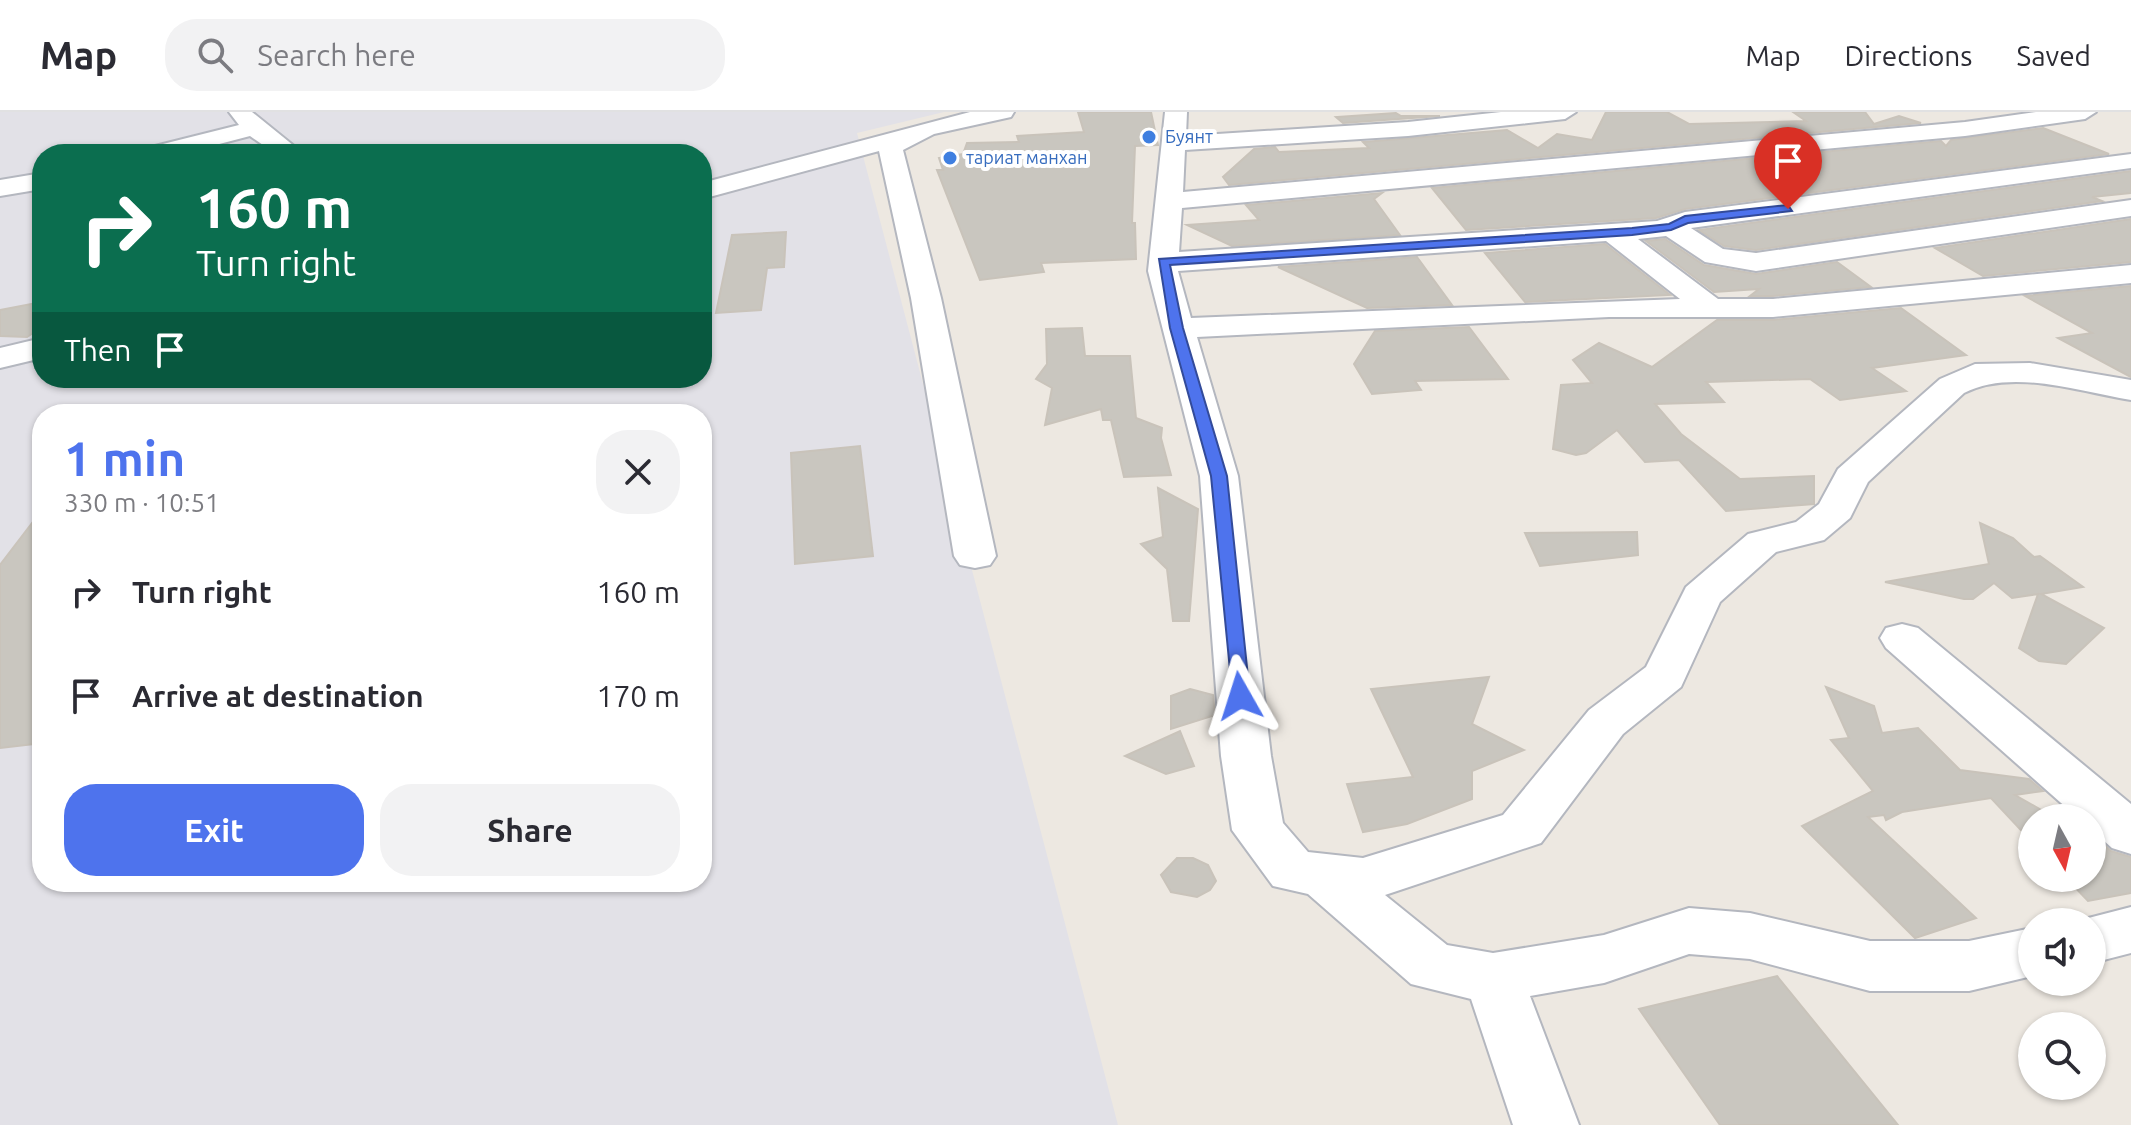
<!DOCTYPE html>
<html lang="en">
<head>
<meta charset="utf-8">
<style>
  body { margin:0; font-family:Ubuntu,sans-serif; background:#f2f2f3; color:#2b2b33; height:100vh; display:flex; flex-direction:column; font-size:30px; white-space:nowrap }
  * { box-sizing:border-box; margin:0 }
  p { font-size:26px; color:#7c7c81 }
  .icon { flex:none; width:44px; height:44px; fill:none; stroke:currentColor; stroke-width:2; stroke-linecap:round; stroke-linejoin:round }
  .map { position:relative; flex:1; overflow:hidden }
  .sheet { position:absolute; left:32px; top:292px; width:680px; height:488px; display:flex; flex-direction:column; background:#fff; border-radius:32px; box-shadow:0 2px 6px #0004 }
  .sheet>* { flex:none }
  .guide { position:absolute; left:32px; top:32px; width:680px; height:244px; border-radius:32px; box-shadow:0 2px 6px #0004; background:#0b6e4f; color:#fff; overflow:hidden }
  .needle { width:52px; rotate:172deg }
  .tools { position:absolute; left:2018px; top:692px; display:grid; gap:16px }
  .tools a { display:grid; place-items:center; width:88px; height:88px; border-radius:50%; background:#fff; box-shadow:0 2px 6px #0004; font-size:40px }
  .pin { position:absolute; display:grid; place-items:center; width:68px; height:68px; color:#fff; margin:-82px -34px; border-radius:50% 50% 50% 0; rotate:-45deg; box-shadow:0 0 8px #0007 }
  .pin .icon { rotate:45deg }
  .me { position:absolute; width:88px; margin:-44px; rotate:354deg; stroke-linejoin:round; filter:drop-shadow(0 0 6px #0008) }
  .turn { display:flex; align-items:center; gap:28px; height:168px; padding:0 32px; font-size:36px }
  .turn .icon { width:104px; height:104px; stroke-width:2.5 }
  .turn b { display:block; font-size:56px; line-height:68px }
  .then { display:flex; align-items:center; height:76px; padding:0 32px; background:#0003; gap:16px; font-size:30px }
  .round { display:grid; place-items:center; flex:none; width:84px; height:84px; border-radius:32px; background:#f2f2f3 }
  .overview { display:flex; align-items:center; justify-content:space-between; height:136px; padding:0 32px }
  h1 { font-size:48px; font-weight:700; line-height:60px; color:#4e73ed }
  .cta { display:flex; gap:16px; margin-top:auto; padding:16px 32px }
  .cta a { flex:1; height:92px; border-radius:32px; background:#4e73ed; color:#fff; font-size:32px; font-weight:700; line-height:92px; text-align:center }
  .cta a+a { background:#f2f2f3; color:#2b2b33 }
  ul { padding:0; list-style:none }
  li { display:flex; align-items:center; gap:24px; height:104px; padding:0 32px }
  li div { flex:1 }
  li b { display:block; font-size:30px }
  li em { font-style:normal }
  header { display:flex; align-items:center; gap:48px; box-sizing:border-box; height:112px; padding:0 40px; background:#fff; border-bottom:2px solid #e1e1e2 }
  header strong { font-size:38px }
  nav { display:flex; gap:44px; margin-inline-start:auto; font-size:28px }
  .search { width:560px; height:72px; background:#f2f2f3; display:flex; align-items:center; gap:20px; box-sizing:border-box; padding:0 28px; border-radius:32px; color:#7c7c81; font-size:30px }
  .map>svg:first-child { display:block }
  .industrial { fill:#e2e1e7; fill-rule:evenodd }
  .building { fill:#c9c6bf; stroke:#c9c3ba; stroke-width:2 }
  .lines { fill:none; stroke-linecap:round; stroke-linejoin:round }
  .minor-casing { stroke:#b4b7bf; stroke-width:4 }
  .minor { fill:#fff; fill-rule:evenodd }
  .route { fill:#4e73ed; stroke:#334b9a; stroke-width:2 }
  .shop-dot { fill:#3f7fe0; stroke:#fff; stroke-width:3 }
  .labels { text-anchor:middle; stroke-width:8; stroke-linejoin:round; paint-order:stroke }
  .far-shop-label { font-size:18px; fill:#366cbe; stroke:#fff; text-anchor:start }
</style>
</head>
<body>
<header>
<strong>Map</strong>
<div class="search"><svg class="icon" aria-label="search" viewBox="0 0 24 24"><circle cx="10" cy="10" r="6"/><path d="M15 15l6 6"/></svg>Search here</div>
<nav><a>Map</a><a>Directions</a><a>Saved</a></nav>
</header>
<div class="map">
<svg width="2131" height="1013" viewBox="0 0 2131 1013">
  <rect width="100%" height="100%" fill="#ede8e1"/>
  <path class="industrial" d="M0,0h944l-87,21 261,992h-1118zM42,42h660v224h-660zM42,302h660v468h-660z"/>
  <g class="building">
    <polygon points="1078,0 1151,0 1158,33 1135,34 1132,111 1135,111 1136,147 1041,151 1044,160 980,168 937,58 943,58 939,46 963,42 967,31 1019,30 1017,24 1084,20"/>
    <polygon points="1606,0 1667,0 1689,12 1806,9 1793,0 1865,0 1874,12 1899,4 1921,11 1229,73 1223,65 1254,37 1275,35 1279,40 1369,36 1363,30 1507,18 1538,36 1557,22 1592,28"/>
    <polygon points="1396,1 1401,4 1440,4 1343,11 1336,5"/>
    <polygon points="2043,16 2109,42 1685,97 1656,106 1466,118 1432,76 1941,29 1946,34 1951,28"/>
    <polygon points="2131,59 2131,81 2092,85 2102,89 1756,138 1724,134 1699,118"/>
    <polygon points="1382,81 1374,87 1400,123 1232,134 1187,113 1259,108 1246,93"/>
    <polygon points="2131,107 2131,150 1983,164 1935,136"/>
    <polygon points="786,120 784,155 767,156 761,198 716,201 732,123"/>
    <polygon points="1665,127 1704,153 1756,162 1837,150 1871,175 1773,184 1750,184 1759,177 1714,180 1646,129"/>
    <polygon points="1605,132 1670,183 1525,190 1485,141"/>
    <polygon points="1417,145 1452,193 1367,196 1278,155"/>
    <polygon points="2131,174 2131,265 2058,226 2092,221 2025,184"/>
    <polygon points="42,190 42,215 27,225 0,224 0,198"/>
    <polygon points="1901,196 1966,243 1872,256 1906,279 1840,288 1810,267 1706,270 1724,290 1655,292 1681,322 1740,367 1814,364 1814,392 1726,399 1679,348 1645,350 1617,318 1586,341 1576,343 1553,337 1561,273 1592,271 1573,248 1599,231 1652,255 1717,208 1773,208"/>
    <polygon points="1469,215 1508,267 1415,269 1421,278 1372,282 1354,252 1375,219"/>
    <polygon points="1082,216 1085,244 1130,244 1136,306 1162,316 1161,326 1171,363 1124,365 1111,308 1103,308 1101,297 1045,313 1052,276 1036,267 1047,252 1046,217"/>
    <polygon points="860,334 873,444 795,452 791,341"/>
    <polygon points="1158,376 1198,397 1189,509 1173,509 1167,457 1141,432 1163,425"/>
    <polygon points="42,398 42,631 0,636 0,453"/>
    <polygon points="1980,411 2013,426 2034,445 2040,444 2083,475 2041,482 2104,516 2066,552 2039,549 2019,536 2038,482 2012,486 1994,471 1973,487 1964,487 1885,470 1989,452"/>
    <polygon points="1637,420 1638,443 1540,454 1525,421"/>
    <polygon points="1489,565 1472,612 1524,638 1472,659 1472,687 1407,712 1363,720 1347,672 1413,665 1371,577"/>
    <polygon points="1826,575 1874,594 1882,621 1918,616 1960,658 2029,667 2043,679 2015,683 2050,703 2067,700 2073,706 2032,706 2032,730 1991,686 1902,700 1886,708 1884,703 1868,705 1976,806 1915,826 1802,714 1873,679 1831,628 1849,626"/>
    <polygon points="1190,577 1213,583 1215,603 1171,617 1171,584"/>
    <polygon points="1180,619 1194,654 1166,662 1125,644"/>
    <polygon points="2092,722 2111,739 2131,745 2131,781 2088,789 2066,766 2092,766"/>
    <polygon points="1177,746 1193,746 1208,753 1216,769 1210,778 1197,785 1171,780 1161,763"/>
    <polygon points="1777,864 1898,1013 1720,1013 1639,897"/>
  </g>
  <g class="lines">
    <g class="minor-casing">
      <g id="minor">
        <polygon points="229,0 252,0 304,42 276,42 250,24 181,42 140,42 143,37 239,13"/>
        <polygon points="970,0 1014,0 1011,5 934,22 903,38 941,186 996,444 990,453 975,456 960,453 954,444 911,186 879,39 702,87 702,71"/>
        <path d="M1165,0h22l-1,24 222,-14 93,-10h75l-11,7 -157,17 -223,14 -2,42 782,-70 71,-10h60l-11,7 -120,17 -783,72 -3,44 478,-31 28,-9 446,-58v14l-440,60 32,21 33,4 375,-53v16l-375,55 -51,-9 -39,-26 -28,3 80,60h55l358,-34v18l-358,34h-164l-412,20 41,139 33,280 12,67 25,29 55,6 140,-43 86,-105 57,-43 40,-80 62,-53 48,-12 23,-18 19,-35 102,-90 35,-15 55,-1 101,17v20c-51,-8 -119,-32 -167,-7l-96,89 -18,36 -26,22 -48,12 -56,50 -39,85 -58,47 -82,109 -156,52 62,50 46,8 111,-18 85,-27 61,5 120,28h99l63,-13v48l-63,15h-99l-120,-32 -61,-5 -85,29 -74,13 49,129h-66l-42,-126 -60,-15 -103,-90 -35,-8 -41,-56 -11,-74 -21,-280 -52,-205zM1606,129l74,58 -489,19 -13,-47z"/>
        <polygon points="42,61 42,77 0,84 0,68"/>
        <polygon points="42,226 42,246 0,256 0,236"/>
        <polygon points="1902,512 1918,516 2131,692 2131,742 2112,736 2092,718 2092,706 2078,706 1886,536 1880,526 1886,516"/>
        <polygon points="2131,795 2131,841 2092,851 2092,810 2073,810"/>
      </g>
    </g>
    <use href="#minor" class="minor"/>
  </g>
  <polygon class="route" points="1788,93 1792,99 1688,111 1671,118 1632,123 1170,153 1183,216 1227,364 1250,584 1247,589 1233,589 1211,364 1170,216 1159,147 1632,116 1669,112 1685,104"/>
  <g class="shop-dot">
    <circle cx="1149" cy="25" r="8"/>
    <circle cx="950" cy="46" r="8"/>
  </g>
  <g class="labels">
    <g class="far-shop-label">
      <text x="1165" y="31">Буянт</text>
      <text x="966" y="52">тариат манхан</text>
    </g>
  </g>
</svg>
<div class="tools">
<a><svg class="needle" viewBox="-14 -14 28 28"><path d="M0-13l5 13h-10z" fill="#e53935"/><path d="M0 13l5-13h-10z" fill="#7c7c81"/></svg></a>
<a><svg class="icon" aria-label="sound" viewBox="0 0 24 24"><path d="M4 9h4l5-4v14l-5-4H4zM17 9q2 3 0 6"/></svg></a>
<a><svg class="icon" aria-label="search" viewBox="0 0 24 24"><circle cx="10" cy="10" r="6"/><path d="M15 15l6 6"/></svg></a>
</div>
<div class="pin" style="left:1788px;top:97px;background:#d93025"><svg class="icon" aria-label="arrive" viewBox="0 0 24 24"><path d="M6 21V4h12l-3 4 3 4H6"/></svg></div>
<svg class="me" style="left:1240px;top:584px" viewBox="-20 -20 40 40"><path d="M0-17L14 15 0 8-14 15z" fill="#4e73ed" stroke="#fff" stroke-width="4"/></svg>
<div class="guide">
<div class="turn"><svg class="icon" aria-label="right" viewBox="0 0 24 24"><path d="M7 20v-9h11M14 6l5 5-5 5"/></svg><div><b>160 m</b>Turn right</div></div>
<div class="then">Then<svg class="icon" aria-label="arrive" viewBox="0 0 24 24"><path d="M6 21V4h12l-3 4 3 4H6"/></svg></div>
</div>
<section class="sheet">
<div class="overview"><div><h1>1 min</h1><p>330 m · 10:51</p></div><a class="round"><svg class="icon" aria-label="close" viewBox="0 0 24 24"><path d="M6 6l12 12M18 6L6 18"/></svg></a></div>
<ul>
<li><svg class="icon" aria-label="right" viewBox="0 0 24 24"><path d="M7 20v-9h11M14 6l5 5-5 5"/></svg><div><b>Turn right</b></div><em>160 m</em></li>
<li><svg class="icon" aria-label="arrive" viewBox="0 0 24 24"><path d="M6 21V4h12l-3 4 3 4H6"/></svg><div><b>Arrive at destination</b></div><em>170 m</em></li>
</ul>
<div class="cta"><a>Exit</a><a>Share</a></div>
</section>
</div>
</body>
</html>
